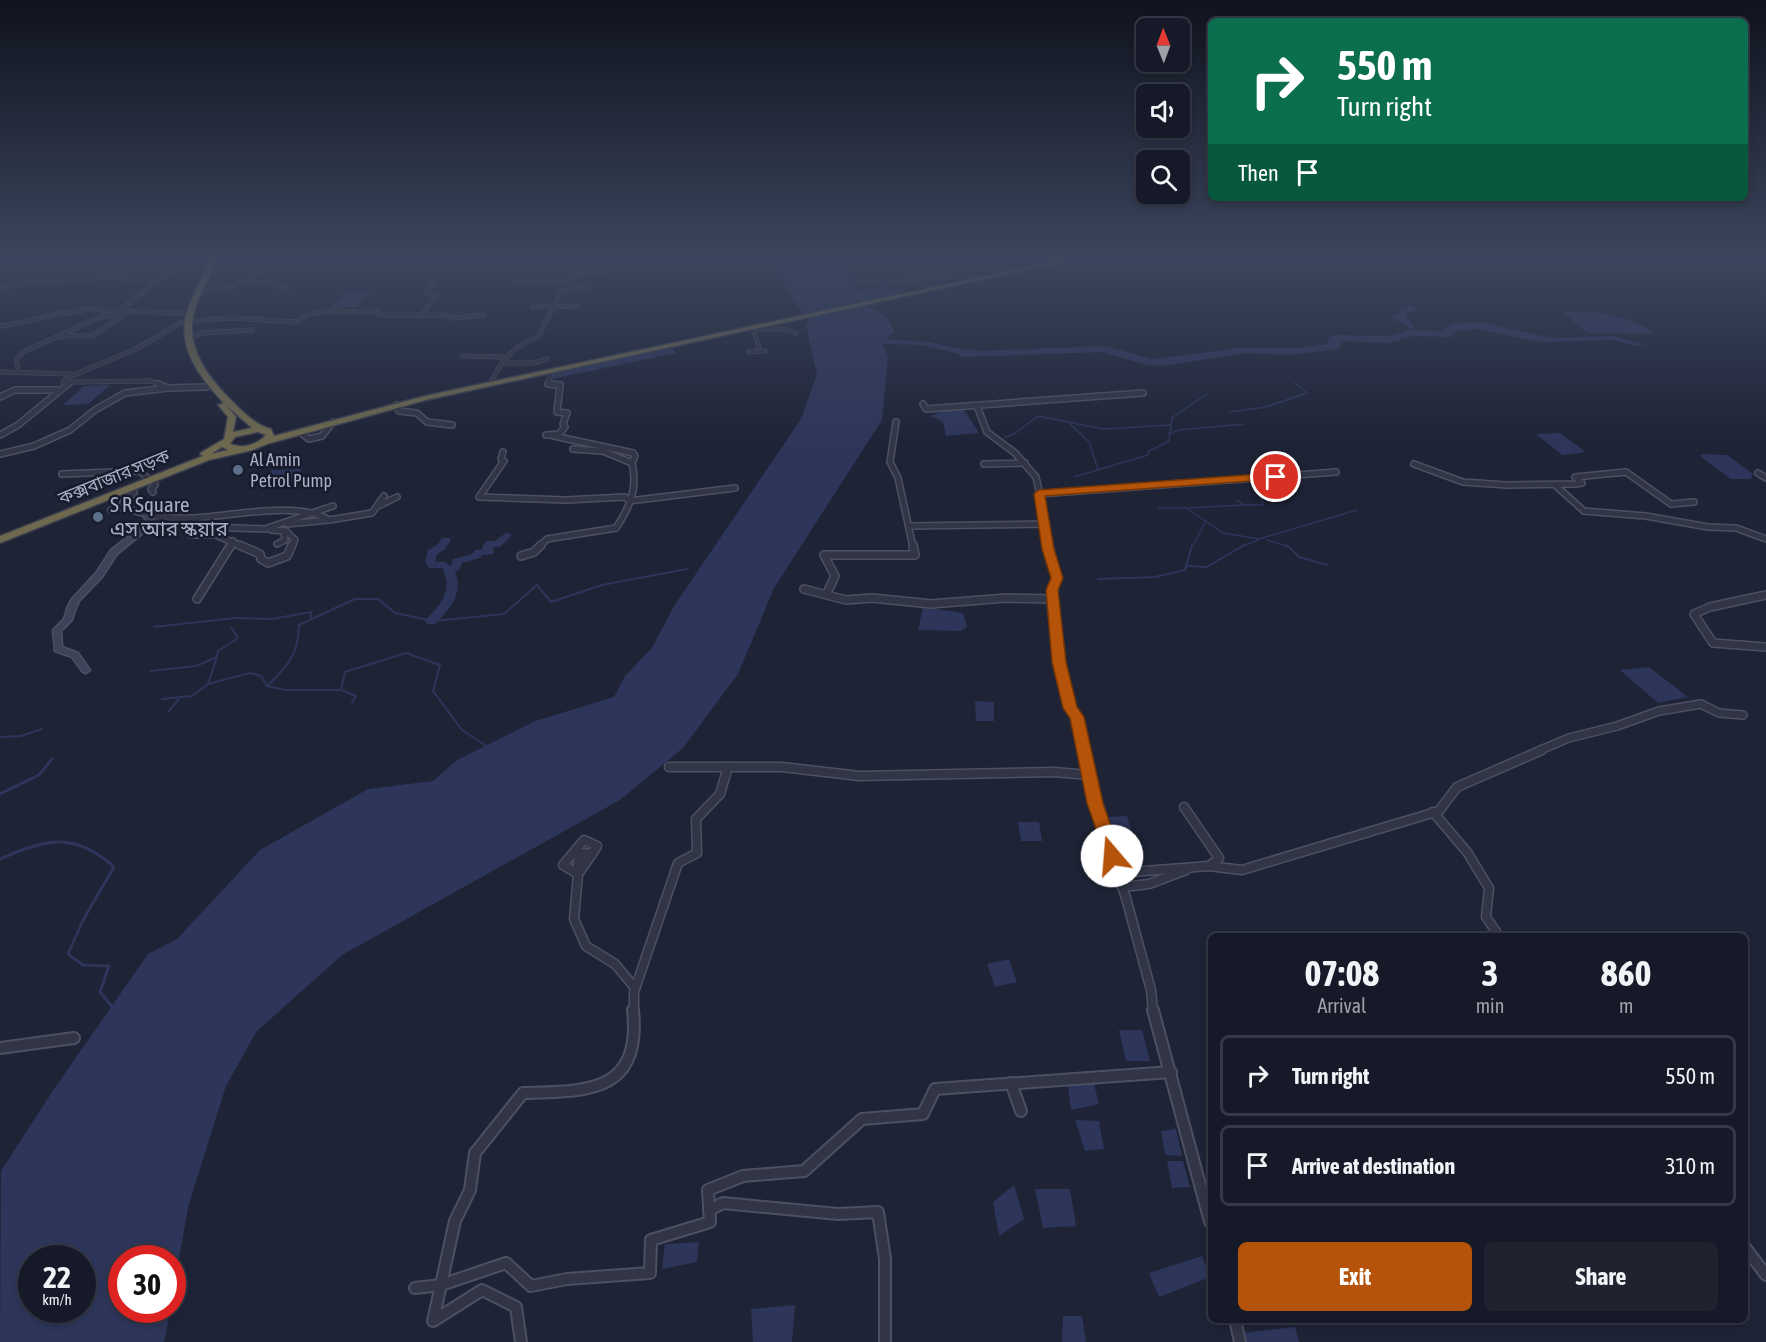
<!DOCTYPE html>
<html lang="en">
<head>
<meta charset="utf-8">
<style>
  body { margin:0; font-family:"Asap Condensed","Noto Sans Bengali",sans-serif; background:#1f2330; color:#f1f3f6; height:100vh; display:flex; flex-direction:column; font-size:22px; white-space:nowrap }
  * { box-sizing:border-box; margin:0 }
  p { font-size:20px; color:#9ea1a8 }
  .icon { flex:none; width:33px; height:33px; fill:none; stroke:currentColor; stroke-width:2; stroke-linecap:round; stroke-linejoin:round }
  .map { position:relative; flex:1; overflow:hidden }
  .drawer { position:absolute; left:1208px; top:933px; width:540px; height:390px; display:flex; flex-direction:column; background:#161a28; border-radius:9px; box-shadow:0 3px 9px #0003,0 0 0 2px #353845 }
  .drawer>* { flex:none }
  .top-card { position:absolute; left:1208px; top:18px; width:540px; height:183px; border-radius:9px; box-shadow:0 3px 9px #0003,0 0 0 2px #353845; background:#0b6e4f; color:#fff; overflow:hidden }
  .needle { width:39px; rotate:359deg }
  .controls { position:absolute; left:1136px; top:18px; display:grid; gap:12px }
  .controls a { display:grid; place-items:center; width:54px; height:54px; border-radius:9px; background:#161a28; box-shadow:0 3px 9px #0003,0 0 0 2px #353845; font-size:30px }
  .speed { position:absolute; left:18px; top:1245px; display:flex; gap:12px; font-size:30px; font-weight:700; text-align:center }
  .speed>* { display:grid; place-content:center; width:78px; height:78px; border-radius:50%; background:#161a28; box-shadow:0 3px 9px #0003,0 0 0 2px #353845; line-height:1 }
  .speed small { font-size:15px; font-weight:400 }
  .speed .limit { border:9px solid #d22; background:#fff; color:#111 }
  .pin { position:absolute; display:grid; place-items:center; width:51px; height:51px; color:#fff; margin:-26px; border:3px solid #fff; border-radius:50%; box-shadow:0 2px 6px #0007 }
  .me { position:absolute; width:66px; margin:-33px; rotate:342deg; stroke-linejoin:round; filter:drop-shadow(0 0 4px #0008) }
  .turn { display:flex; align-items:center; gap:21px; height:126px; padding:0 30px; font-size:27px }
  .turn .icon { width:78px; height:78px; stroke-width:2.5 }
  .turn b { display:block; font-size:42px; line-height:51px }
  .then { display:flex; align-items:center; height:57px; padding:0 30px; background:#0003; gap:12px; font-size:22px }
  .eta { display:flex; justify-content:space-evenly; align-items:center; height:102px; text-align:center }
  .eta b { font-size:36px; font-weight:700; line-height:42px }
  .action { display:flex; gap:12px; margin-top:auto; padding:12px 30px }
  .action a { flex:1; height:69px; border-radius:9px; background:#b45309; color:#fff; font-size:24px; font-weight:700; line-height:69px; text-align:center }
  .action a+a { background:#1f2330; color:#f1f3f6 }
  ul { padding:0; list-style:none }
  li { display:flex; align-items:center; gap:18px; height:81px; margin:0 12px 9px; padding:0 18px; border:3px solid #353845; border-radius:9px }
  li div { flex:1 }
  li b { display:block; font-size:22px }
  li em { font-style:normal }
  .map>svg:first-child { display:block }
  .water { fill:#2d365a; fill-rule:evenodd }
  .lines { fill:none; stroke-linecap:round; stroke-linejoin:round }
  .stream-far2 { stroke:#2d365a; stroke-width:1.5 }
  .stream-far1 { stroke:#2d365a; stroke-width:2 }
  .stream { stroke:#2d365a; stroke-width:3 }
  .river { fill:#2d365a; fill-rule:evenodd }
  .street-far4-casing { stroke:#4c5062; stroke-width:5 }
  .street-far3-casing { stroke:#4c5062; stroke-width:8 }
  .street-far2-casing { stroke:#4c5062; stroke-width:10 }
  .street-far1-casing { stroke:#4c5062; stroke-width:11 }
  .street-casing { stroke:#4c5062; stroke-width:14 }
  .secondary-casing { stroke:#4c5062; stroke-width:3 }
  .highway-casing { stroke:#393d4e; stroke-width:3 }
  .street-far4 { stroke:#313546; stroke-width:4 }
  .street-far3 { stroke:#313546; stroke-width:5 }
  .street-far2 { stroke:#313546; stroke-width:7 }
  .street-far1 { stroke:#313546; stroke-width:8 }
  .street { stroke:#313546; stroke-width:10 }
  .secondary { fill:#3f435a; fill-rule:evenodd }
  .highway { fill:#6d684e; fill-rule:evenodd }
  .route { fill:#b45309; stroke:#753606; stroke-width:1.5 }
  .service-dot { fill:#5c6f8a; stroke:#171b2b; stroke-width:2 }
  .labels { text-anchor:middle; stroke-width:5; stroke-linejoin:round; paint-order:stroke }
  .far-poi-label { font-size:18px; fill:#abafc4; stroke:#171b2b; text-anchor:start }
  .far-street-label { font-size:18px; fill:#abafc4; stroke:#171b2b }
  .poi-label { font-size:21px; fill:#abafc4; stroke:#171b2b; text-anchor:start }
</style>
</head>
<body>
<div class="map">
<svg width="1766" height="1342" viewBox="0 0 1766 1342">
  <rect width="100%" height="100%" fill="#1e2336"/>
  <g class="water">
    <path d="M773,258h67l20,34 30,-10 1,4 -9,6 23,-5 -2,5 -42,10 26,15 8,15 -9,7 42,3 41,9 -6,4 -41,-10 -40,-1 6,13 -6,63 -108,168 -36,86 -55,74 -63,52 -278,155 -86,77 -30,54 -38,121 -15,87 -1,-36h-50v52h48l-6,32h-164l1,-171 53,-82 94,-135 29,-15 83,-89 108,-61 65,-8 24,-21 78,-39 79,-24 11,-21 27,-28 22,-42 127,-187 16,-45 -11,-49 4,-5 -15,-16zM32,1258h50v52h-50z"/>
    <polygon points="346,292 370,292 356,307 331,308"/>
    <path d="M1562,311c37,1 63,2 94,23l-69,-1z"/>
    <polygon points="672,348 676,353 552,379 552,373"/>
    <polygon points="110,385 88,404 63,405 84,386"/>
    <polygon points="964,410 979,433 946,436 943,422 931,416 943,411"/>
    <polygon points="1560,433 1586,452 1562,455 1536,434"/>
    <polygon points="1702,454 1727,455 1753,474 1751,479 1731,479 1700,456"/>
    <polygon points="302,469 293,482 262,483 272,470"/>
    <polygon points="923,607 963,613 967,627 961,631 918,630"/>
    <polygon points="1649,667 1688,697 1658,703 1620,670"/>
    <polygon points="975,701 994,702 994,721 976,721"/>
    <polygon points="1127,816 1141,862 1122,863 1109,817"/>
    <polygon points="1018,822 1039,822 1042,841 1021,841"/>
    <polygon points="1009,959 1017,982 995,987 987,964"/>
    <polygon points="1119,1030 1142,1030 1150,1061 1126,1061"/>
    <polygon points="1094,1084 1099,1104 1071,1110 1068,1085"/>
    <polygon points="1075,1120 1099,1121 1104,1149 1085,1151"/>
    <polygon points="1176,1129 1182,1156 1165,1155 1161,1131"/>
    <polygon points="1167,1161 1183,1161 1190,1187 1172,1188"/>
    <polygon points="1014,1185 1024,1219 999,1236 993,1202"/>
    <polygon points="1035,1189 1070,1189 1076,1226 1043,1228"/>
    <polygon points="699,1242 697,1262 662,1269 665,1244"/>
    <polygon points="1202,1256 1210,1277 1159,1297 1149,1273"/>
    <polygon points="795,1305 792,1342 753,1342 751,1309"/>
    <polygon points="1063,1316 1082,1316 1086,1342 1062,1342"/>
    <polygon points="1295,1327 1299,1342 1245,1342 1242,1333"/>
  </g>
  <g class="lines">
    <g class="stream-far2">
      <polyline points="1230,412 1266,407 1307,393 1295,383"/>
      <polyline points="1070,424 1089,442 1098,469"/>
      <polyline points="1168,434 1179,430 1244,424"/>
      <polyline points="1005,437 1014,434 1038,416 1103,429 1170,425"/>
      <polyline points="1074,477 1148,455 1148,452 1169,441 1172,418 1206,394"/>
      <polyline points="1244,505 1263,505 1261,498"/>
      <polyline points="1158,508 1186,508 1223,533 1259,539 1357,510"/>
      <polyline points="1188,508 1244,505 1237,500"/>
      <polyline points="1267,540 1289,547"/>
      <polyline points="1192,547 1206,521"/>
      <polyline points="1241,547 1258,540"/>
    </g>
    <g class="stream-far1">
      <polyline points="1287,545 1299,557 1327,565"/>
      <polyline points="1188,566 1207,567 1244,545"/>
      <polyline points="1098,579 1155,577 1185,570 1192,545"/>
      <polyline points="154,627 235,618 272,619 311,612 311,618"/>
      <polyline points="217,657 218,651 238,638 231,627"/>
      <polyline points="151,671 196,666 217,657 208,684 250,673 261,676 267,686 285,690 341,690 345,672 406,653 440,665 433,691 462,730 488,747"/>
      <path d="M267,686c20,-19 32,-32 32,-61l56,-26h23l17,14 38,8 71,-7 33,-29 14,17 51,-17 85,-16"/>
      <polyline points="341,690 356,696 352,703"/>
      <polyline points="162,699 192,696 208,684"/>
      <polyline points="168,712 179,699"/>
      <polyline points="0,737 21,736 42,729"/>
    </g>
    <g class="stream">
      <polyline points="0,794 39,775 52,759"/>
      <path d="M0,859c46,-20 74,-28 114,8l-31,53 -15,34 15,11 26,1 -9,26 13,16 3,-1"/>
    </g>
    <g class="river">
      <polygon points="1055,258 1064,258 1050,263 1047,261"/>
      <polygon points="1409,306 1413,306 1417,310 1407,313 1405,317 1401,317 1408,319 1414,325 1414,329 1411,329 1402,323 1389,317 1399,313 1401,309 1408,308"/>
      <polygon points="1483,322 1552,338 1613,336 1643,344 1639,346 1613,340 1539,342 1476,329 1453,332 1451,337 1448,337 1413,336 1388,343 1341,341 1339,345 1341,347 1337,349 1292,355 1245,353 1163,366 1148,365 1101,352 963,357 959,355 969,349 977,351 1105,346 1152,359 1240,348 1297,348 1327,344 1329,337 1338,335 1390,336 1409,330 1440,331 1452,324"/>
      <path d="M507,532l5,3 -12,12h-7l1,5 -1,2 -11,1 -2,3 -18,5 -2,6 -5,3c9,21 -5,37 -20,52h-8l-2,-3 2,-3c15,-14 26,-29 15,-50h-13l-4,-6 3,-12 9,-5 5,-7h8l1,2 -6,9 -8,5 -2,8h10l6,4 2,-7 19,-5 3,-4 8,-1 -1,-3 5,-5h8z"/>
    </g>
    <g class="street-far4-casing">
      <g id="street-far4">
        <polyline points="968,258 974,279"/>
        <polyline points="285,263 314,270"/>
        <polyline points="180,265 205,266"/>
        <polyline points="590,272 611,270 616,259"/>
        <polyline points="511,279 554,281 590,272 595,264 632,263 647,267 729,258"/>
        <polyline points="857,281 910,279"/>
        <polyline points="239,282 272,283 286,289"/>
        <path d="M0,288c52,-12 108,-11 161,-9"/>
        <polyline points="568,289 588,287"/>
        <polyline points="929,289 909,277 953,275"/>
        <polyline points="198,291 228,288 278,262 294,259"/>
        <polyline points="532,307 577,306"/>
        <polyline points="184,313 119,311 187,258"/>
        <polyline points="421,315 437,296 427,292 433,285"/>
        <polyline points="188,321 232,318 296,322 308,314 324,311 379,312 379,315 444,315 454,318 484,315"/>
        <path d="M0,326c21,-2 37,-8 57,-12 10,-3 20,1 28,-6l28,3"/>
        <polyline points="745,329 784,329 796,333"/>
        <polyline points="754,331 760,351 765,351"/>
        <polyline points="59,336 93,336 121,316"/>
        <polyline points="191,338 201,333 252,330"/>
        <polyline points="749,352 760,351"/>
        <polyline points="462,356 508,357"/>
        <polyline points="503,363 534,363 547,359"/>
        <polyline points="551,371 548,384 560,385"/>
        <polyline points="0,372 71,374"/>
        <polyline points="19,372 16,360 23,352 103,316 124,315"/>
        <polyline points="70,382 151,381 161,385"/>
        <path d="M490,384c11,-23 24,-39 48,-47l23,-45 7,-2 3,-8 -2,-4"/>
        <polyline points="66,385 70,382 63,382 69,377 136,349 182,322"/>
      </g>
    </g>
    <g class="street-far3-casing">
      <g id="street-far3">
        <polyline points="168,388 206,387"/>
        <polyline points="0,397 15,390 58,390"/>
        <polyline points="923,404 926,409 1143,393"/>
        <polyline points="396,405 399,411 417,413 427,422 452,425"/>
        <polyline points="896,422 890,462 898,478 913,547"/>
        <polyline points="300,432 309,439 322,436 333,422"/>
        <polyline points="0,435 18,425 68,384"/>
        <polyline points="546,435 559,434 565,427 563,424 567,413 557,412 560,385 548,384"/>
        <polyline points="554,436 633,453 635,456 632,463"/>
        <polyline points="503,452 501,459 504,461 479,497 566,500 625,497 629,501 735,488"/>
        <polyline points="0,454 34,446 70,430 95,410 125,393 168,388 158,384"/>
        <polyline points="984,464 1025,463"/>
        <polyline points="1414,464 1463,482 1506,485 1575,484 1582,483 1575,477 1626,472 1671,504 1694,502"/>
        <polyline points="1758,473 1766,478"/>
        <polyline points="62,474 140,471 147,478"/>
        <polyline points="1555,485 1584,511 1646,516 1708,527 1736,528 1766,539"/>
        <path d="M134,487v6l-11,9 -1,5c23,8 44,12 69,11 37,-1 106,-18 138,2l43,-7 12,-17"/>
        <polyline points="153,492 151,489 155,485 154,479"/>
        <polyline points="1039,494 1336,472"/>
        <polyline points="378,506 397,497"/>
        <polyline points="111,510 122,507"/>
        <polyline points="157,520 180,526 265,529 333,506"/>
        <polyline points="287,524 329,520"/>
        <polyline points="1046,524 1049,547"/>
        <polyline points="910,526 1046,524 1036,477 1015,453 987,432 977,406"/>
        <polyline points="271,530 286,531 295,540 292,547"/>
        <polyline points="191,535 216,535 243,547"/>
        <polyline points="277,544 285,540 284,531"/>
        <polyline points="230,547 233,541"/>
        <path d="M539,547l8,-8 69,-11c14,-21 22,-40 16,-65l-29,-12 -30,-2"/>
      </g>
    </g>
    <g class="street-far2-casing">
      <g id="street-far2">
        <polyline points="239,545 260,554 261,559 268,563 287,556 292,545"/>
        <polyline points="1049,545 1056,576 1053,599 1061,676 1070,705 1077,717 1084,751"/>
        <polyline points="521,556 534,552 541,545"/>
        <polyline points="804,589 846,600 872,598 931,604 1006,598 1053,599"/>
        <polyline points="827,593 835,576 824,555 915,555 913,545"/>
        <polyline points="1766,595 1710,607 1694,614 1713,643 1766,647"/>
        <polyline points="197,599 231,545"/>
        <polyline points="1538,751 1569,738 1617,726 1659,711 1701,704 1719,713 1743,715"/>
      </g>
    </g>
    <g class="street-far1-casing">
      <g id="street-far1">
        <polyline points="1084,750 1095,803 1126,898 1151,990 1153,1012"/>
        <polyline points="669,767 782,767 860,776 1054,772 1089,775"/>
        <polyline points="1433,812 1467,852 1489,888 1486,917 1499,936"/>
        <polyline points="1209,866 1242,870 1439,811 1457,787 1542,750"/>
        <polyline points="1118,873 1209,866 1219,858 1184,807"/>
        <polyline points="578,874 574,919 586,946 615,964 635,988"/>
        <polyline points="578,874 563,865 584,840 597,846 592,854"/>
        <polyline points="578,874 578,859 583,853 592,854"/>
        <polyline points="578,874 592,854"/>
        <polyline points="1122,887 1149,884 1186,870"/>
        <polyline points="634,1012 634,992 678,863 697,853 696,819 720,794 728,767"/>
      </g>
    </g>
    <g class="street-casing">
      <g id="street">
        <polyline points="1153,1010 1210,1222"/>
        <polyline points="0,1048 74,1038"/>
        <polyline points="1011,1083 1021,1111"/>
        <polyline points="709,1210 723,1203 838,1214 878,1212 885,1259 885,1342"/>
        <polyline points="1744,1246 1766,1275"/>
        <polyline points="415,1288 441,1285 506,1263 531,1286 567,1279 650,1273 651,1240 710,1222 708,1190 743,1176 804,1171 862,1119 923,1114 935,1089 1171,1072"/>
        <polyline points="1235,1320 1240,1342"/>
        <path d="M521,1342l-5,-35 -34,-17 -49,31 22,-100 15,-31 5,-37 48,-60c62,-2 119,2 110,-83"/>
      </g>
    </g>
    <g class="secondary-casing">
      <polygon id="secondary" points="145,515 151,515 155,522 154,524 117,554 102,577 79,601 74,613 72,620 61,631 62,647 78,653 90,670 86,673 83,672 72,657 55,651 53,630 64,619 68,606 72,599 96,573 111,550 147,522 144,517"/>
    </g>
    <g class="highway-casing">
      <path id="highway" d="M213,258h6c-8,17 -21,37 -25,55 -9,34 14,64 36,86 12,12 25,26 41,30l3,7 151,-40 646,-138h10l-655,142 -159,44 -14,6 -44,10 -209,83v-7l203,-80 -3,-2 2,-2 22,-13 4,-22 -10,-12 6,-2c-22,-23 -48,-55 -37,-90 5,-19 17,-37 26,-55zM227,406l25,22 -19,4 3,-15zM258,432l8,3c-10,10 -22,14 -36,9l5,-7zM222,447l6,3 -17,4z"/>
    </g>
    <use href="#street-far4" class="street-far4"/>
    <use href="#street-far3" class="street-far3"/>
    <use href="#street-far2" class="street-far2"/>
    <use href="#street-far1" class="street-far1"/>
    <use href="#street" class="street"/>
    <use href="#secondary" class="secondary"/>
    <use href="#highway" class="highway"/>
  </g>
  <linearGradient id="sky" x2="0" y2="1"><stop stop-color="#10131e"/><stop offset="0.58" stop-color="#3b455d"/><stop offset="1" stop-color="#3b455d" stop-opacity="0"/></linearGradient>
  <rect width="1766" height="446" fill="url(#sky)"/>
  <polygon class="route" points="1276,473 1280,474 1280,479 1045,496 1054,549 1063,578 1058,590 1066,662 1077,707 1084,717 1103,803 1121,856 1118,860 1107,860 1087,803 1070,718 1063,708 1052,662 1046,590 1051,578 1042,549 1034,494 1039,490"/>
  <g class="service-dot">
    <circle cx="238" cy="470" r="6"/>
    <circle cx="98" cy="517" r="6"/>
  </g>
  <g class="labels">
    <g class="far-poi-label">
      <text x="250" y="466">Al Amin<tspan x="250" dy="21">Petrol Pump</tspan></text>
    </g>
    <g class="far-street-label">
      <text transform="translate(114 477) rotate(-22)" y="6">কক্সবাজার সড়ক</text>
    </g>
    <g class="poi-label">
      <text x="110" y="512">S R Square<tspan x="110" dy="24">এস আর স্কয়ার</tspan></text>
    </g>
  </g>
</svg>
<div class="controls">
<a><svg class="needle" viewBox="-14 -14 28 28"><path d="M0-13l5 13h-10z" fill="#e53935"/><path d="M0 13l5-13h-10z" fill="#9ea1a8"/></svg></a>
<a><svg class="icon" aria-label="sound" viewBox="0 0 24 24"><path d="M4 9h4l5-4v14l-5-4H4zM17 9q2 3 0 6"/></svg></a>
<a><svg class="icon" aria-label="search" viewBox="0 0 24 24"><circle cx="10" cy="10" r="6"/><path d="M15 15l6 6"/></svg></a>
</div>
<div class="speed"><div>22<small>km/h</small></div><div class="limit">30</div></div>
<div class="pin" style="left:1276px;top:477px;background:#d93025"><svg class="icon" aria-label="arrive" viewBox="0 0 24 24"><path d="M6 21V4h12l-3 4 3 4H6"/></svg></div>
<svg class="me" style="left:1112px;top:856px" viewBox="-20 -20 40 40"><circle r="19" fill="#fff"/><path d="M0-13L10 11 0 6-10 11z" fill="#b45309"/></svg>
<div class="top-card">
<div class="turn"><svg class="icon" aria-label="right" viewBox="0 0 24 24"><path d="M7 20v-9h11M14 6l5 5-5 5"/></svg><div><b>550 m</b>Turn right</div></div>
<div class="then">Then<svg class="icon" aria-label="arrive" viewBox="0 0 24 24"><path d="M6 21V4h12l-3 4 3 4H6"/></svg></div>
</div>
<section class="drawer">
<div class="eta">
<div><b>07:08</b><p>Arrival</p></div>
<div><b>3</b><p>min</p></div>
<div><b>860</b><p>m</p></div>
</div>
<ul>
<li><svg class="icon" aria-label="right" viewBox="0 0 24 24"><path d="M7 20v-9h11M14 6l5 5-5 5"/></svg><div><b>Turn right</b></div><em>550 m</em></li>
<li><svg class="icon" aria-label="arrive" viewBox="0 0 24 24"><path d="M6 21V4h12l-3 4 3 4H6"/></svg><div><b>Arrive at destination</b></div><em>310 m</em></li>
</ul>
<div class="action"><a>Exit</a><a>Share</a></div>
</section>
</div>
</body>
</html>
